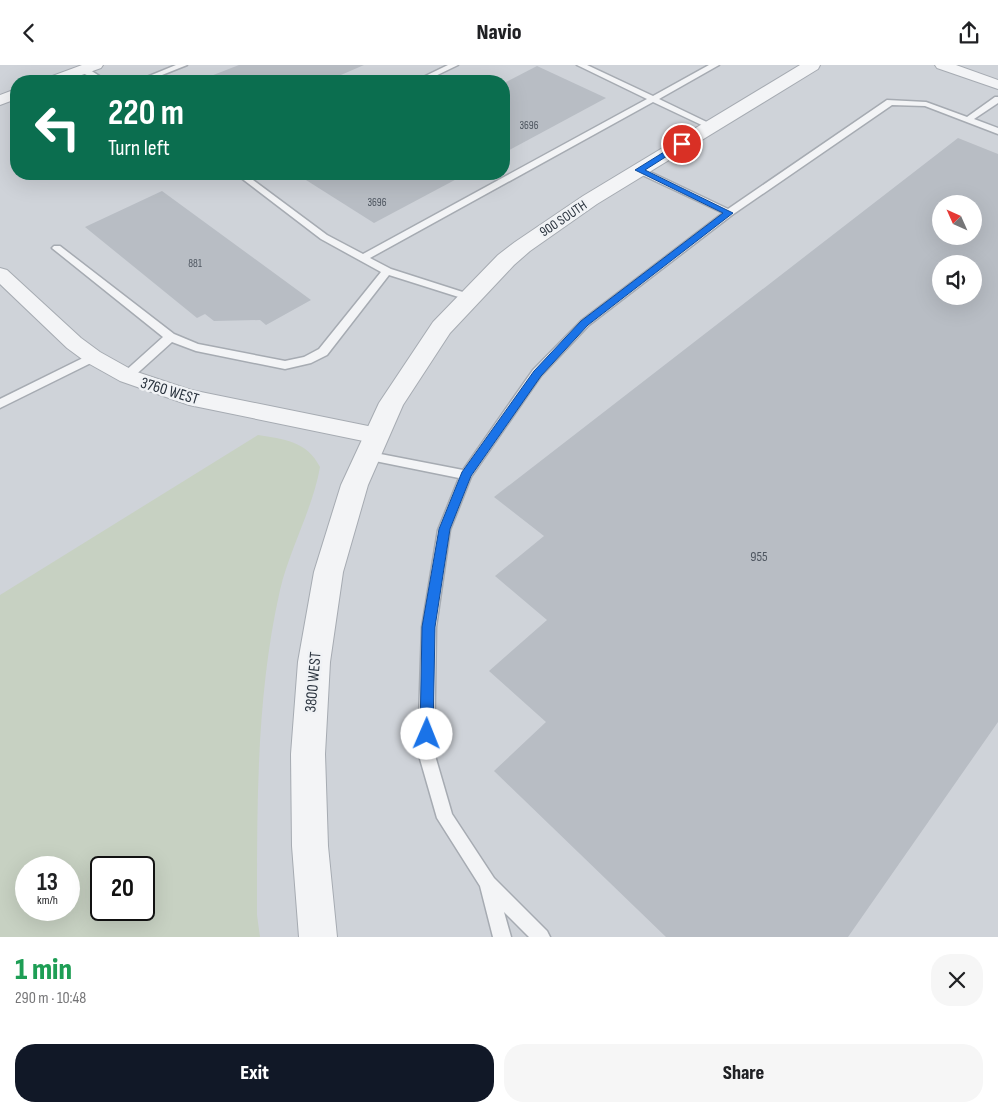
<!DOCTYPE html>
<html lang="en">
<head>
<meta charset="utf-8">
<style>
  body { margin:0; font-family:"Sofia Sans Condensed",sans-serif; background:#f6f6f6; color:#202124; height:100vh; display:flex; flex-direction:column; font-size:19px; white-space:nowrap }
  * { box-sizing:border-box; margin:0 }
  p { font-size:16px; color:#757577 }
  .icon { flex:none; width:28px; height:28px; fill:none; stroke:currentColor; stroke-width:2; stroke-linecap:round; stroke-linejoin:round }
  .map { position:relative; height:872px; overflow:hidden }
  .details { display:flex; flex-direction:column; background:#fff; flex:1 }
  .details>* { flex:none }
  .top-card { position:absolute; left:10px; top:10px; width:500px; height:105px; border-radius:20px; box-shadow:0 5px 20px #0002; background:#0b6e4f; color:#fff; overflow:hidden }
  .needle { width:32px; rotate:315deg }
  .tools { position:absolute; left:932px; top:130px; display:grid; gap:10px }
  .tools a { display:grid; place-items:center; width:50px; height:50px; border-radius:50%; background:#fff; box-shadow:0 5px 20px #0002; font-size:25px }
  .speed { position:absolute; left:15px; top:791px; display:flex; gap:10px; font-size:25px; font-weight:700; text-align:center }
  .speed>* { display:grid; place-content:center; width:65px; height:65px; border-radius:50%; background:#fff; box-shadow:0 5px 20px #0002; line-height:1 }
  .speed small { font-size:12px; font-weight:400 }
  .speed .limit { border:2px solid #111; border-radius:8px; background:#fff; color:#111 }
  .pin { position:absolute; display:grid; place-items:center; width:42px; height:42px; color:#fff; margin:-21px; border:2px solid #fff; border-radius:50%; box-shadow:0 1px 5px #0007 }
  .me { position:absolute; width:55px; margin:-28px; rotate:1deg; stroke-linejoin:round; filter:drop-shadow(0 0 4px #0008) }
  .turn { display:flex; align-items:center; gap:18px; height:105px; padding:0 15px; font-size:22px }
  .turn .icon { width:65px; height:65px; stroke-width:2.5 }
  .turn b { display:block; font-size:35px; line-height:42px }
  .round { display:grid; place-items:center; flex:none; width:52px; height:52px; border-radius:20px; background:#f6f6f6 }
  .headline { display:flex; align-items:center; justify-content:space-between; height:85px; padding:0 15px }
  h1 { font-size:30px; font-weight:800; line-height:38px; color:#1e9e55 }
  .cta { display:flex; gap:10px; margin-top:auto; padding:10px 15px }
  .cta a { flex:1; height:58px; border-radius:20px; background:#111827; color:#fff; font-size:20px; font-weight:800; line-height:58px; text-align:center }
  .cta a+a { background:#f6f6f6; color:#202124 }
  header { display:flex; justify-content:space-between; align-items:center; height:65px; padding:0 15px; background:#fff; font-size:22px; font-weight:800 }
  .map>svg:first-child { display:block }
  .built { fill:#cfd3d9; fill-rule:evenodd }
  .green { fill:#c7d1c2; fill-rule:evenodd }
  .building { fill:#b8bdc4; fill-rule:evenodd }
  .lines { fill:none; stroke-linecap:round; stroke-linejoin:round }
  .service-casing { stroke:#a6abb2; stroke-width:3 }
  .minor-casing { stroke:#a6abb2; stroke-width:2 }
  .tertiary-casing { stroke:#a6abb2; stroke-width:2 }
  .service { fill:#f3f4f6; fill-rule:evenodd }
  .minor { fill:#f3f4f6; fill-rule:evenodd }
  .tertiary { fill:#f3f4f6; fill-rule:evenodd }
  .route { fill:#1a73e8; stroke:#114b97 }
  .labels { text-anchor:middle; stroke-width:5; stroke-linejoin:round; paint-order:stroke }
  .far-number-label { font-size:11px; fill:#4e5660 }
  .far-street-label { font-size:14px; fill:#2a333e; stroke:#f0f2f5 }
  .number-label { font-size:14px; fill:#4e5660 }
  .street-label { font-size:16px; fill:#2a333e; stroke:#f0f2f5 }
</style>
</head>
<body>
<header><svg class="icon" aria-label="back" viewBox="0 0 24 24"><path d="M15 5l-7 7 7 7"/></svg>Navio<svg class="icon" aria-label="share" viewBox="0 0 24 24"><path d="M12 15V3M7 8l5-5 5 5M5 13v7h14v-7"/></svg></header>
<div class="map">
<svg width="998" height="872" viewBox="0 0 998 872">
  <rect width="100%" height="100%" fill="#e0e4e8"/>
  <path class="built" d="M0,0h998v872h-998zM16,16h488v93h-488zM941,139h33v32h-33zM941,199h33v32h-33zM26,802h43v43h-43zM101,802h43v43h-43z"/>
  <path class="green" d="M258,370c25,4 49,6 62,32 -7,41 -30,81 -40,123 -24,106 -23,217 -23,325l3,22h-260v-342zM26,802h43v43h-43zM101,802h43v43h-43z"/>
  <g class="building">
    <polygon points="239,0 364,0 327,16 198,16"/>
    <polygon points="537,1 606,33 504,88 504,18"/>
    <path d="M958,73l40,16v568l-150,215h-182l-172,-166 52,-49 -57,-51 58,-51 -52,-44 49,-40 -50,-39zM941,139h33v32h-33zM941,199h33v32h-33z"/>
    <polygon points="319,109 466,109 374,158 306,115"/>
    <polygon points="162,126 311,235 266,260 260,255 214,256 205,249 197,253 85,162"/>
  </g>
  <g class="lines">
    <g class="service-casing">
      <g id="service">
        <polygon points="176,0 187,0 147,16 137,16"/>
        <polygon points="448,0 458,0 425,16 415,16"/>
        <polygon points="577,0 587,0 653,31 709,0 719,0 659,34 715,61 708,63 653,37 370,193 391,204 472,230 473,232 468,235 389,210 327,290 311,298 285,304 196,286 172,277 131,314 123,314 121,311 123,308 163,272 52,183 54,181 60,181 174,269 198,279 285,296 304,292 319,284 381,207 321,174 236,109 245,109 327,170 363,189 647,34"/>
        <polygon points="81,3 87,3 107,16 98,16 81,7"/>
        <polygon points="995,32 998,32 998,38 974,54 998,63 998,69 925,41 892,40 732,150 589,260 541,311 471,412 450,465 436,562 434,687 452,749 494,813 547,866 550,872 529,872 504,847 511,872 493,872 480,821 437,753 418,687 422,562 438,465 459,413 365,394 359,390 361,387 365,386 463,405 533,305 581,256 723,148 636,107 636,103 642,103 728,144 887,35 926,37 967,52"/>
        <polygon points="93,288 98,292 97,295 0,343 0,334"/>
      </g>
    </g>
    <g class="minor-casing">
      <g id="minor">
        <polygon points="82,0 103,0 101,3 65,16 45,16 47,13"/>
        <polygon points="935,0 956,0 998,15 998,24 937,3"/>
        <polygon points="16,24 16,34 0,40 0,30"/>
        <polygon points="0,203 7,205 81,273 100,287 134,306 191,325 373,362 381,364 384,370 381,376 373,378 189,340 120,316 86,297 67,283 0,219"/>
      </g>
    </g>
    <g class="tertiary-casing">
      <polygon id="tertiary" points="800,0 820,0 818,4 597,139 530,186 514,200 450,268 403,340 368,420 343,507 330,597 325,689 328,781 337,872 299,872 292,781 291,689 298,597 314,507 341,420 379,338 433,257 498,190 515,177 583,131"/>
    </g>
    <use href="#service" class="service"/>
    <use href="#minor" class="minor"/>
    <use href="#tertiary" class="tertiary"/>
  </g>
  <polygon class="route" points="680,77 686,79 645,105 733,148 588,260 541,311 471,411 450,464 435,562 433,669 431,674 427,676 422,674 420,669 422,562 439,464 462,407 534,306 581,256 723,148 635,105"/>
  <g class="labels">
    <g class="far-number-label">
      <text x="529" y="64">3696</text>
      <text x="377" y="141">3696</text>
      <text x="195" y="202">881</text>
    </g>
    <g class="far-street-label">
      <text transform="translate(563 153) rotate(-34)" y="5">900 SOUTH</text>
    </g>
    <g class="number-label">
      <text x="759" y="496">955</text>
    </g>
    <g class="street-label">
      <text transform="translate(170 325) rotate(17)" y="6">3760 WEST</text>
      <text transform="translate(312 617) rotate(-85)" y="6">3800 WEST</text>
    </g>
  </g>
</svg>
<div class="tools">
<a><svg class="needle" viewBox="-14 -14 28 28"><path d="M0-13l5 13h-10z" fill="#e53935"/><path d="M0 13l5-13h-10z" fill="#757577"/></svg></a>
<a><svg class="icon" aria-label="sound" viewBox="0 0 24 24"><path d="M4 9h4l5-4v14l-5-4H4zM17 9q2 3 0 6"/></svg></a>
</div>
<div class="speed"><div>13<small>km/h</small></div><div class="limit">20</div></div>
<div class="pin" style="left:682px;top:79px;background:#d93025"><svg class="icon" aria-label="arrive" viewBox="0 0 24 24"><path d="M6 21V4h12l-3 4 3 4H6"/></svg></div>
<svg class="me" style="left:427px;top:669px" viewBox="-20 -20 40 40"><circle r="19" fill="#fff"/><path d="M0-13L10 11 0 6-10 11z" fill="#1a73e8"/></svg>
<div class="top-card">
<div class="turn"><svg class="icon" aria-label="left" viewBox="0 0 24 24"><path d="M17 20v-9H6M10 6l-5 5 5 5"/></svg><div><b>220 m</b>Turn left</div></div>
</div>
</div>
<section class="details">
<div class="headline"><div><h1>1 min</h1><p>290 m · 10:48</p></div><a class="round"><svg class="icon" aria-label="close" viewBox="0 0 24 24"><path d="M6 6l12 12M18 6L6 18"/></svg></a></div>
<div class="cta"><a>Exit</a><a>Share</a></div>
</section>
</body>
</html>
